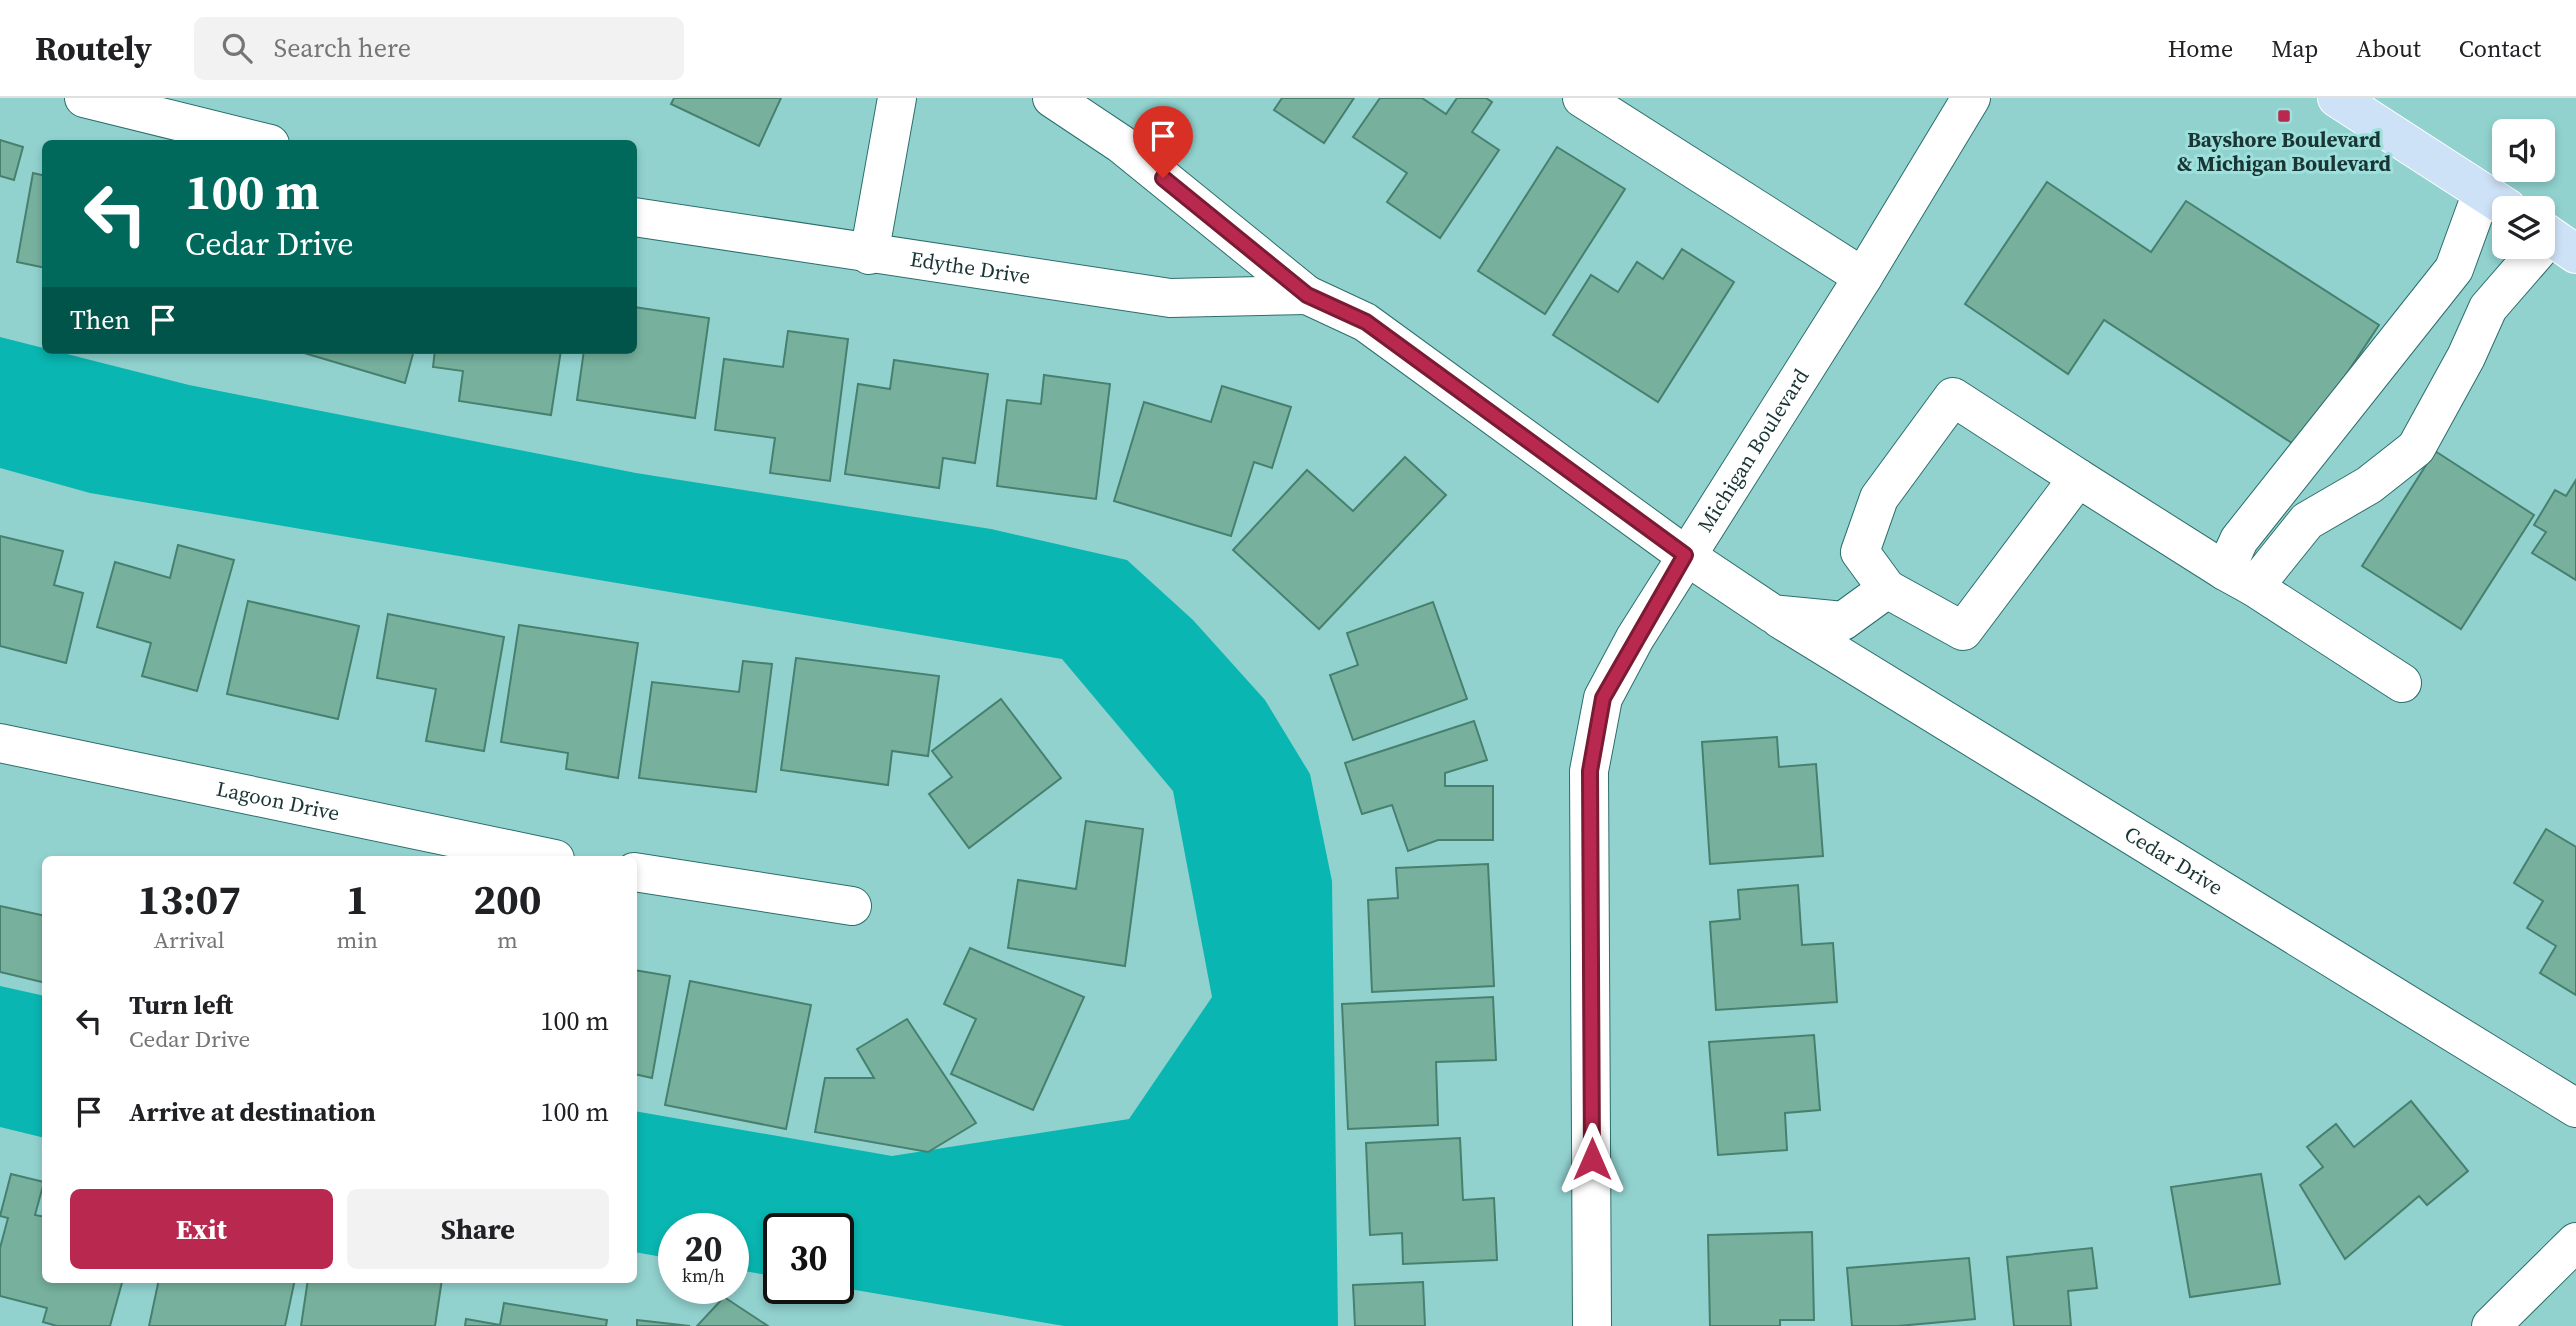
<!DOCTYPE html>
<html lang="en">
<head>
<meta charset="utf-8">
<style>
  body { margin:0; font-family:"Source Serif 4",serif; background:#f2f2f2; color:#202124; height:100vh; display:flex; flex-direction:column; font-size:26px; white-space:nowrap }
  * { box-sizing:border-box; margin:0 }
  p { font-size:23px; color:#757577 }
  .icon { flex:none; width:38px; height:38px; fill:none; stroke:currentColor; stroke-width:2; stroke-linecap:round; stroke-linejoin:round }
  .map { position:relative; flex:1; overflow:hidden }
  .details { position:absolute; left:42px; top:758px; width:595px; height:427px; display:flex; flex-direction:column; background:#fff; border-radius:10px; box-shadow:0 4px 10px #0003 }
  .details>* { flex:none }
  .hud { position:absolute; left:42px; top:42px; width:595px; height:214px; border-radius:10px; box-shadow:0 4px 10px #0003; background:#00695c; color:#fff; overflow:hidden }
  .tools { position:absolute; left:2492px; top:21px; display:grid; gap:14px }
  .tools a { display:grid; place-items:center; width:63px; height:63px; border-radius:10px; background:#fff; box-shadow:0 4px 10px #0003; font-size:35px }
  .speed { position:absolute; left:658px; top:1115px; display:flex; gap:14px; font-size:35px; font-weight:700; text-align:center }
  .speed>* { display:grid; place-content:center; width:91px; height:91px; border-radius:50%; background:#fff; box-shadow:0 4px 10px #0003; line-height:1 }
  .speed small { font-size:18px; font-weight:400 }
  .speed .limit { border:4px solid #111; border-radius:10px; background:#fff; color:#111 }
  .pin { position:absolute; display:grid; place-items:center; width:60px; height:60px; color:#fff; margin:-72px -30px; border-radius:50% 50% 50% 0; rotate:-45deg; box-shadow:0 0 7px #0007 }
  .pin .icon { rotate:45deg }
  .me { position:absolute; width:77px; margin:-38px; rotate:0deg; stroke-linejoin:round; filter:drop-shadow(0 0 5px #0008) }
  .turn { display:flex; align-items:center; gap:24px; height:147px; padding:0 28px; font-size:32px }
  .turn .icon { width:91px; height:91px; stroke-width:2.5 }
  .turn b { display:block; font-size:49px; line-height:60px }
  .then { display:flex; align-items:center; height:66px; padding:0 28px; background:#0003; gap:14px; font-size:26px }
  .eta { display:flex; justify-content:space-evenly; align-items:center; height:119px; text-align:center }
  .eta b { font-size:42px; font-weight:700; line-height:49px }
  .action { display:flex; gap:14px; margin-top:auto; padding:14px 28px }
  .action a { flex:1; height:80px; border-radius:10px; background:#b9294f; color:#fff; font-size:28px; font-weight:700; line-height:80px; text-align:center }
  .action a+a { background:#f2f2f2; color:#202124 }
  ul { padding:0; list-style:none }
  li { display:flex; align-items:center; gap:21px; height:91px; padding:0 28px }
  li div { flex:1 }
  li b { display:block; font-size:26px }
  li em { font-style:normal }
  header { display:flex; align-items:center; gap:42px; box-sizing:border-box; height:98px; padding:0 35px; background:#fff; border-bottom:2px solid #e0e0e0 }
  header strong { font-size:33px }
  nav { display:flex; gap:38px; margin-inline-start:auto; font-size:24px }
  .search { width:490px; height:63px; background:#f2f2f2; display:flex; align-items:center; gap:18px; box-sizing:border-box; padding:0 24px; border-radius:10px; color:#757577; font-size:26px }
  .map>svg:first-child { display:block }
  .water { fill:#09b6b1 }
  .building { fill:#77b19e; stroke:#47806e; stroke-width:2 }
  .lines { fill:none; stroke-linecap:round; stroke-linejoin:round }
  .minor-casing { stroke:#2b6e6b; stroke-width:40 }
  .major-casing { stroke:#fff; stroke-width:40 }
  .minor { stroke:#fff; stroke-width:38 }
  .major { stroke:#cee2f7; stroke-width:38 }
  .route-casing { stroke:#781b33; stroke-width:18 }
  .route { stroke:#b9294f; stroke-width:12 }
  .poi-dot { fill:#b9294f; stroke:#9de0dc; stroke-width:2.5 }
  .labels { text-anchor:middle; stroke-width:6; stroke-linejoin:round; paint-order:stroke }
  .poi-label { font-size:21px; font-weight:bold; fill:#1a3534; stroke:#9de0dc }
  .street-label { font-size:21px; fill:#1a3534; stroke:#9de0dc }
</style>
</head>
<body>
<header>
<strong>Routely</strong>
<div class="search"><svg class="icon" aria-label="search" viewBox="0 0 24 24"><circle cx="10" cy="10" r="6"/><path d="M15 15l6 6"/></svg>Search here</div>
<nav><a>Home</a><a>Map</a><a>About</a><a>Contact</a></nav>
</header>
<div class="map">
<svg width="2576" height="1228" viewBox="0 0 2576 1228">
  <rect width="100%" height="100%" fill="#91d2cf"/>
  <g class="water">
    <polygon points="0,239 189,287 636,375 991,431 1127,462 1193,522 1265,602 1310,676 1332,783 1338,1228 1064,1228 838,1189 838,1130 779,1130 779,1179 733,1171 733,1130 674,1130 674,1161 634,1154 634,1013 892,1058 1129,1021 1212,899 1173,693 1062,561 90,395 0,370"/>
    <polygon points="0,888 45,898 45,1040 0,1029"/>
  </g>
  <g class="building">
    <polygon points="674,0 781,0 759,48 671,6"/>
    <polygon points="1282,0 1354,0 1324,45 1274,12"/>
    <polygon points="1380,0 1422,0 1446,16 1457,0 1486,0 1492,4 1472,34 1499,52 1440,140 1387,104 1407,75 1353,39"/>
    <polygon points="0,42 23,49 14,82 0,78"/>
    <polygon points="1557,49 1625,91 1545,216 1478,173"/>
    <polygon points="33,75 46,78 46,170 17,164"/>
    <polygon points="2047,84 2151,154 2186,103 2379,227 2298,349 2104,222 2068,276 1965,206"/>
    <polygon points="1682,151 1734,184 1658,304 1553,237 1591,177 1618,194 1637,164 1663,181"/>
    <polygon points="634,209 709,220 695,320 577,302 584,252 634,252"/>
    <polygon points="788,233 848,241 830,383 770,375 775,340 715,332 724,261 783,269"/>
    <polygon points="294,252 414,252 405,285"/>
    <polygon points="435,252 561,252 551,317 459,303 463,273 433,269"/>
    <polygon points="894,262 988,276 975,365 943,360 939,390 845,376 858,286 890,291"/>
    <polygon points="1044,277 1110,286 1096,401 997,388 1007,302 1041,306"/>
    <polygon points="1222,288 1291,309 1272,370 1254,364 1231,438 1114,403 1144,304 1211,324"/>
    <polygon points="2435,353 2534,417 2461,531 2362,468"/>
    <polygon points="1405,359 1446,397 1319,531 1233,452 1307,372 1353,413"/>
    <polygon points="2576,382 2576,482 2532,455 2546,434 2534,427 2555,392 2566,398"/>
    <polygon points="0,438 63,453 54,487 83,495 66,565 0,548"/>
    <polygon points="178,447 234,462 197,593 142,578 151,545 97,529 115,464 170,480"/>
    <polygon points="248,503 359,528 338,621 227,596"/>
    <polygon points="1433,504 1467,601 1353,642 1330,577 1358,567 1347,535"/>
    <polygon points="388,516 504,539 484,653 426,643 436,591 377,580"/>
    <polygon points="519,527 638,545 618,680 566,671 568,655 501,644"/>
    <polygon points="796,560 939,578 928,658 892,653 888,687 781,672"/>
    <polygon points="743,563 772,566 756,694 639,680 652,584 739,594"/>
    <polygon points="1001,601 1061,680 969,750 929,696 952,679 932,653"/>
    <polygon points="1474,623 1487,662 1445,675 1445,688 1493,688 1493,742 1438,742 1408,753 1392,707 1362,716 1345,665"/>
    <polygon points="1777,639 1779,669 1816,666 1823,758 1710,766 1702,644"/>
    <polygon points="1086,723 1143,731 1125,868 1008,850 1018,782 1076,791"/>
    <polygon points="2546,731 2576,749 2576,897 2540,875 2556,848 2527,830 2543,803 2514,785"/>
    <polygon points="1488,766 1494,888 1372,894 1368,802 1398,800 1396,770"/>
    <polygon points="1798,787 1802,847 1833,845 1837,904 1716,912 1710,824 1740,821 1738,792"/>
    <polygon points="0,808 46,818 46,885 0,874"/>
    <polygon points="970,850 1084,899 1033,1012 951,976 976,921 944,906"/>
    <polygon points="634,872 670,878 652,980 634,976"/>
    <polygon points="690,883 811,907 786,1031 665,1007"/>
    <polygon points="1493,899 1496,962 1436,964 1438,1027 1348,1031 1342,906"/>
    <polygon points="907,921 976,1025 928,1054 815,1034 825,980 874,980 857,951"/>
    <polygon points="1814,937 1820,1012 1785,1015 1787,1052 1718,1057 1709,944"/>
    <polygon points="2411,1003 2468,1073 2427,1107 2419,1098 2345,1161 2300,1087 2323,1069 2307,1049 2336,1026 2354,1049"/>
    <polygon points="1460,1040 1463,1102 1494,1100 1497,1162 1403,1166 1402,1135 1370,1137 1366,1045"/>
    <polygon points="11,1076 44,1084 35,1117 46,1119 46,1181 123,1181 110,1228 57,1228 43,1224 47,1210 0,1198 0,1150 8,1120 0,1118"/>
    <polygon points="2261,1076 2280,1186 2190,1199 2171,1089"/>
    <polygon points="1812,1134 1814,1222 1780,1222 1780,1228 1710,1228 1708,1137"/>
    <polygon points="2092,1150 2097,1190 2068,1193 2071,1228 2014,1228 2007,1159"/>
    <polygon points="1969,1160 1975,1221 1898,1228 1852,1228 1847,1170"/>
    <polygon points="159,1181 295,1181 285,1228 149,1228"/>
    <polygon points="308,1181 442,1181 435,1228 301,1228"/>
    <polygon points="1423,1184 1425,1228 1355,1228 1353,1187"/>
    <polygon points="724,1199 768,1228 697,1228"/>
    <polygon points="504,1205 607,1222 606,1228 465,1228 466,1221 500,1227"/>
    <polygon points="637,1222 690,1228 637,1228"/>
  </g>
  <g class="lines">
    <g class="minor-casing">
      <g id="minor">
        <polyline points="84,0 270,46"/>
        <polyline points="1052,0 1121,46 1307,197 1365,224 1685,457 1773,516 1843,523 1887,491 1860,454 1879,400 1953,299 2078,380 1963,533 1887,491"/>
        <polyline points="1582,0 1863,179"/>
        <polyline points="2482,94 2454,171 2239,442 2225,473 2254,489 2307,423 2369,387 2416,350 2466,259 2488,210 2541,149"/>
        <path id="s1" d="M634,119l536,81 137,-3"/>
        <polyline points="869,157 897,0"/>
        <polyline points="2078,380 2225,473"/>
        <polyline points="2254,489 2402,585"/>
        <path id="s2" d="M1780,521l796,489"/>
        <path id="s3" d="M0,645l555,116"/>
        <polyline points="634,774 852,808"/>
        <path id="s4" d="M1592,1228l-3,-555 14,-73 32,-60 228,-361 108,-179"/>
        <polyline points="2491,1228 2576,1144"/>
      </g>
    </g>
    <g class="major-casing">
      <g id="major">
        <polyline points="2337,0 2507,110"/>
        <polyline points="2543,133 2576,156"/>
      </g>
    </g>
    <use href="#minor" class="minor"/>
    <use href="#major" class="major"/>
  </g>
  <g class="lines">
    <g class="route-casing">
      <polyline id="route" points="1163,80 1307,197 1366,224 1685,457 1603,600 1590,673 1592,1061"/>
    </g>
    <use href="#route" class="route"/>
  </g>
  <rect class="poi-dot" x="2277" y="11" width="14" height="14" rx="3.5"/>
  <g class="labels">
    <g class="poi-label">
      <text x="2284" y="49">Bayshore Boulevard<tspan x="2284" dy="24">&amp; Michigan Boulevard</tspan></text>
    </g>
    <g class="street-label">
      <text dy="7" stroke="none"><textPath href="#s1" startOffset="340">Edythe Drive</textPath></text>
      <text dy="7" stroke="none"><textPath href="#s4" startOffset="919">Michigan Boulevard</textPath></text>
      <text dy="7" stroke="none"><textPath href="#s3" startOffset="284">Lagoon Drive</textPath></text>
      <text dy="7" stroke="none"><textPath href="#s2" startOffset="462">Cedar Drive</textPath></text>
    </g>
  </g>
</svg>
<div class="tools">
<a><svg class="icon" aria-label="sound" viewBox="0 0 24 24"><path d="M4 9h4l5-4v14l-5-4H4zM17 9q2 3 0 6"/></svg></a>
<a><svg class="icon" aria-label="layers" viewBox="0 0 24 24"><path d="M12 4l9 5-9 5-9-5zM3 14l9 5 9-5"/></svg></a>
</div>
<div class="speed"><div>20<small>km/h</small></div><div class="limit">30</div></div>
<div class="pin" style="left:1163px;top:80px;background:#d93025"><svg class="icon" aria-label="arrive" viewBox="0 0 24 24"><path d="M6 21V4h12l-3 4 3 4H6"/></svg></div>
<svg class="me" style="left:1592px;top:1061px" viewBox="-20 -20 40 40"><path d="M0-17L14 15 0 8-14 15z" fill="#b9294f" stroke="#fff" stroke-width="4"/></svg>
<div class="hud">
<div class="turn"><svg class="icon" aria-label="left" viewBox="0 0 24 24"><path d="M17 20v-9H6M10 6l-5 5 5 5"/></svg><div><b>100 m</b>Cedar Drive</div></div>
<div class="then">Then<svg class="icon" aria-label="arrive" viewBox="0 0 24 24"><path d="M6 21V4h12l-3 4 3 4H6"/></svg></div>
</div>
<section class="details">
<div class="eta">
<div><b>13:07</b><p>Arrival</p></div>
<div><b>1</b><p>min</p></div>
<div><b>200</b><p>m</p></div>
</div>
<ul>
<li><svg class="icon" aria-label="left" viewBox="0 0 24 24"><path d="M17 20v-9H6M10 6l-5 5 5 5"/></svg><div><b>Turn left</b><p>Cedar Drive</p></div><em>100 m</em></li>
<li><svg class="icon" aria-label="arrive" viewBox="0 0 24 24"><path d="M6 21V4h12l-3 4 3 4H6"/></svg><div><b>Arrive at destination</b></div><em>100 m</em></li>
</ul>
<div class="action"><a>Exit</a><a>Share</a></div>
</section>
</div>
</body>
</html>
